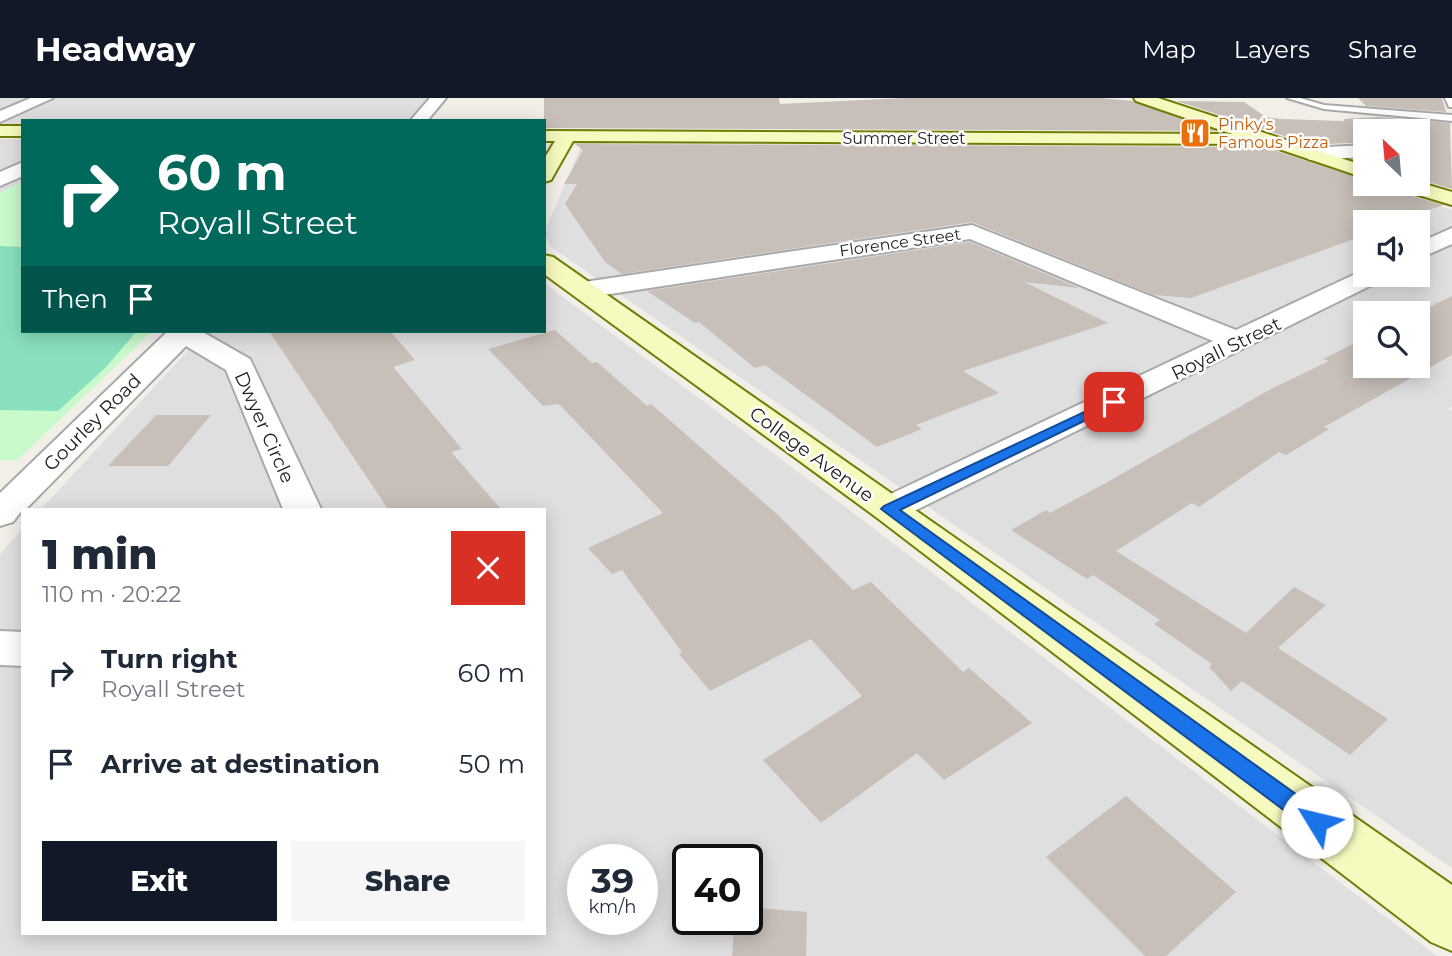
<!DOCTYPE html>
<html lang="en">
<head>
<meta charset="utf-8">
<style>
  body { margin:0; font-family:Montserrat,sans-serif; background:#f6f6f7; color:#1f2937; height:100vh; display:flex; flex-direction:column; font-size:26px; white-space:nowrap }
  * { box-sizing:border-box; margin:0 }
  p { font-size:23px; color:#747a83 }
  .icon { flex:none; width:38px; height:38px; fill:none; stroke:currentColor; stroke-width:2; stroke-linecap:round; stroke-linejoin:round }
  .map { position:relative; flex:1; overflow:hidden }
  .drawer { position:absolute; left:21px; top:410px; width:525px; height:427px; display:flex; flex-direction:column; background:#fff; border-radius:0px; box-shadow:0 4px 18px #0003 }
  .drawer>* { flex:none }
  .top-card { position:absolute; left:21px; top:21px; width:525px; height:214px; border-radius:0px; box-shadow:0 4px 18px #0003; background:#00695c; color:#fff; overflow:hidden }
  .needle { width:46px; rotate:334deg }
  .buttons { position:absolute; left:1353px; top:21px; display:grid; gap:14px }
  .buttons a { display:grid; place-items:center; width:77px; height:77px; border-radius:0px; background:#fff; box-shadow:0 4px 18px #0003; font-size:35px }
  .speed { position:absolute; left:567px; top:746px; display:flex; gap:14px; font-size:35px; font-weight:700; text-align:center }
  .speed>* { display:grid; place-content:center; width:91px; height:91px; border-radius:50%; background:#fff; box-shadow:0 4px 18px #0003; line-height:1 }
  .speed small { font-size:18px; font-weight:400 }
  .speed .limit { border:4px solid #111; border-radius:10px; background:#fff; color:#111 }
  .pin { position:absolute; display:grid; place-items:center; width:60px; height:60px; color:#fff; margin:-30px; border-radius:14px; box-shadow:0 4px 10px #0006 }
  .me { position:absolute; width:77px; margin:-38px; rotate:306deg; stroke-linejoin:round; filter:drop-shadow(0 0 5px #0008) }
  .turn { display:flex; align-items:center; gap:24px; height:147px; padding:0 21px; font-size:32px }
  .turn .icon { width:91px; height:91px; stroke-width:2.5 }
  .turn b { display:block; font-size:49px; line-height:60px }
  .then { display:flex; align-items:center; height:66px; padding:0 21px; background:#0003; gap:14px; font-size:26px }
  .round { display:grid; place-items:center; flex:none; width:74px; height:74px; border-radius:0px; background:#f6f6f7 }
  .overview { display:flex; align-items:center; justify-content:space-between; height:119px; padding:0 21px }
  h1 { font-size:42px; font-weight:800; line-height:52px }
  .action { display:flex; gap:14px; margin-top:auto; padding:14px 21px }
  .action a { flex:1; height:80px; border-radius:0px; background:#111827; color:#fff; font-size:28px; font-weight:800; line-height:80px; text-align:center }
  .action a+a { background:#f6f6f7; color:#1f2937 }
  ul { padding:0; list-style:none }
  li { display:flex; align-items:center; gap:21px; height:91px; padding:0 21px }
  li div { flex:1 }
  li b { display:block; font-size:26px }
  li em { font-style:normal }
  header { display:flex; align-items:center; gap:42px; box-sizing:border-box; height:98px; padding:0 35px; background:#111827; color:#fff }
  header strong { font-size:33px }
  nav { display:flex; gap:38px; margin-inline-start:auto; font-size:24px }
  .map>svg:first-child { display:block }
  .residential { fill:#e0dfdf; fill-rule:evenodd }
  .park { fill:#c8facc }
  .pitch { fill:#88e0be }
  .building { fill:#c7bfb8 }
  .lines { fill:none; stroke-linecap:round; stroke-linejoin:round }
  .lane-casing { stroke:#a9a9a9; stroke-width:4 }
  .street-casing { stroke:#a9a9a9; stroke-width:4 }
  .secondary-casing { stroke:#707d05; stroke-width:4 }
  .lane { fill:#fff; fill-rule:evenodd }
  .street { fill:#fff; fill-rule:evenodd }
  .secondary { fill:#f7fabf; fill-rule:evenodd }
  .route { fill:#1a73e8; stroke:#114b97; stroke-width:2 }
  .labels { text-anchor:middle; stroke-width:5; stroke-linejoin:round; paint-order:stroke }
  .far-food-label { font-size:16px; fill:#c56008; stroke:#fff; text-anchor:start }
  .far-street-label { font-size:16px; fill:#222; stroke:#fff }
  .street-label { font-size:19px; fill:#222; stroke:#fff }
</style>
</head>
<body>
<header>
<strong>Headway</strong>
<nav><a>Map</a><a>Layers</a><a>Share</a></nav>
</header>
<div class="map">
<svg width="1452" height="858" viewBox="0 0 1452 858">
  <rect width="100%" height="100%" fill="#f2efe9"/>
  <g class="residential">
    <polygon points="0,0 429,0 408,23 23,23 23,30 0,30"/>
    <polygon points="0,41 23,41 23,83 0,95"/>
    <path d="M583,44l673,5 196,63v196l-4,3 4,2v457l-901,-621 -7,-14zM1365,124h53v53h-53zM1365,215h53v53h-53z"/>
    <path d="M544,185l304,226 589,447h-1437v-402l23,-25v404h521v-424h-503l165,-178h338zM583,761h59v60h-59zM688,761h59v60h-59z"/>
  </g>
  <polygon class="park" points="23,83 23,233 152,233 18,362 0,362 0,95"/>
  <polygon class="pitch" points="0,148 23,149 23,233 137,233 106,269 58,313 0,312"/>
  <g class="building">
    <polygon points="544,0 779,0 780,6 905,0 1101,0 1133,3 1216,33 544,30"/>
    <polygon points="1358,0 1442,0 1446,14 1366,8"/>
    <polygon points="1177,3 1244,4 1266,19 1281,21 1344,23 1344,21 1379,19 1450,25 1452,91 1418,81 1418,33 1365,33 1365,44 1311,47"/>
    <polygon points="575,46 1264,49 1365,82 1365,86 1389,86 1394,93 1444,107 1389,124 1365,124 1365,137 1191,200 1154,197 972,124 622,176 605,164 565,106 577,86 564,86 583,52"/>
    <polygon points="970,144 1079,190 1024,184 1108,225 963,273 999,295 916,327 922,331 877,349 765,267 755,270 699,224 695,225 647,193"/>
    <polygon points="1452,198 1452,257 1324,329 1329,331 1286,357 1279,354 1199,409 1192,405 1116,453 1246,535 1294,489 1326,507 1278,550 1388,621 1350,657 1242,583 1231,593 1209,569 1212,566 1154,526 1160,522 1093,477 1087,481 1011,432 1046,412 1050,415 1104,386 1271,291 1329,263 1323,261 1365,240 1365,268 1418,268 1416,215"/>
    <polygon points="555,232 592,265 597,264 647,308 651,306 778,417 853,492 871,484 963,574 969,570 1032,625 944,682 917,655 821,725 763,662 862,598 811,541 710,593 679,556 682,554 622,472 612,476 588,450 663,415 559,306 543,308 488,251"/>
    <polygon points="269,233 390,233 415,262 393,269 462,351 451,354 501,411 388,411"/>
    <polygon points="156,317 211,317 168,368 108,368"/>
    <polygon points="1126,698 1236,794 1166,858 1145,858 1046,759"/>
    <polygon points="747,809 807,814 806,858 732,858 735,821 747,821"/>
  </g>
  <g class="lines">
    <g class="lane-casing">
      <g id="lane">
        <polygon points="1287,0 1300,0 1324,7 1452,17 1452,23 1324,11"/>
        <polygon points="1445,0 1452,0 1452,9 1449,9"/>
      </g>
    </g>
    <g class="street-casing">
      <g id="street">
        <polygon points="31,0 53,0 0,24 0,13"/>
        <polygon points="430,0 446,0 427,23 410,23"/>
        <polygon points="1365,47 1365,59 1310,62 1301,56 1310,50"/>
        <polygon points="23,64 23,78 0,88 0,74"/>
        <polygon points="972,127 1236,232 1364,172 1365,177 1386,177 1382,182 902,419 889,423 876,419 870,411 876,403 1213,243 970,141 584,200 575,197 571,192 575,187 584,184"/>
        <polygon points="1452,130 1452,146 1418,161 1418,145"/>
        <polygon points="168,233 201,233 250,261 321,411 283,411 226,272 186,248 26,411 23,411 13,424 0,428 0,395"/>
        <polygon points="0,533 23,534 23,568 0,567"/>
      </g>
    </g>
    <g class="secondary-casing">
      <g id="secondary">
        <polygon points="1134,0 1158,0 1365,68 1365,80 1264,46 573,43 551,82 544,84 544,61 555,43 544,43 544,33 1232,36 1136,3"/>
        <rect x="0" y="28" width="23" height="10"/>
        <polygon points="1418,84 1452,94 1452,107 1395,90 1392,86"/>
        <polygon points="544,157 553,159 1452,787 1452,853 1431,844 876,419 544,176"/>
      </g>
    </g>
    <use href="#lane" class="lane"/>
    <use href="#street" class="street"/>
    <use href="#secondary" class="secondary"/>
  </g>
  <polygon class="route" points="1114,300 1119,301 1119,306 900,412 1325,717 1328,724 1325,731 1317,734 1309,731 881,411 884,408"/>
  <defs>
    <g id="restaurant-square" transform="scale(1.575)"><rect x="-9" y="-9" width="18" height="18" rx="4" fill="#e8710a" stroke="#fff"/><path d="M-5-6h1v4h1v-4h1v4h1v-4h1v5L-1.5 .5V6h-2V.5L-5-1ZM5-6V6H3V1.5H1.5Q1.5-4 5-6Z" fill="#fff"/></g>
  </defs>
  <g fill-rule="evenodd">
    <use href="#restaurant-square" x="1195" y="35"/>
  </g>
  <g class="labels">
    <g class="far-food-label">
      <text x="1218" y="32">Pinky's<tspan x="1218" dy="18">Famous Pizza</tspan></text>
    </g>
    <g class="far-street-label">
      <text x="904" y="46">Summer Street</text>
      <text transform="translate(900 144) rotate(-8)" y="6">Florence Street</text>
    </g>
    <g class="street-label">
      <text transform="translate(1226 250) rotate(-26)" y="7">Royall Street</text>
      <text transform="translate(92 324) rotate(-45)" y="7">Gourley Road</text>
      <text transform="translate(265 329) rotate(66)" y="7">Dwyer Circle</text>
      <text transform="translate(812 356) rotate(36)" y="7">College Avenue</text>
    </g>
  </g>
</svg>
<div class="buttons">
<a><svg class="needle" viewBox="-14 -14 28 28"><path d="M0-13l5 13h-10z" fill="#e53935"/><path d="M0 13l5-13h-10z" fill="#747a83"/></svg></a>
<a><svg class="icon" aria-label="sound" viewBox="0 0 24 24"><path d="M4 9h4l5-4v14l-5-4H4zM17 9q2 3 0 6"/></svg></a>
<a><svg class="icon" aria-label="search" viewBox="0 0 24 24"><circle cx="10" cy="10" r="6"/><path d="M15 15l6 6"/></svg></a>
</div>
<div class="speed"><div>39<small>km/h</small></div><div class="limit">40</div></div>
<div class="pin" style="left:1114px;top:304px;background:#d93025"><svg class="icon" aria-label="arrive" viewBox="0 0 24 24"><path d="M6 21V4h12l-3 4 3 4H6"/></svg></div>
<svg class="me" style="left:1317px;top:724px" viewBox="-20 -20 40 40"><circle r="19" fill="#fff"/><path d="M0-13L10 11 0 6-10 11z" fill="#1a73e8"/></svg>
<div class="top-card">
<div class="turn"><svg class="icon" aria-label="right" viewBox="0 0 24 24"><path d="M7 20v-9h11M14 6l5 5-5 5"/></svg><div><b>60 m</b>Royall Street</div></div>
<div class="then">Then<svg class="icon" aria-label="arrive" viewBox="0 0 24 24"><path d="M6 21V4h12l-3 4 3 4H6"/></svg></div>
</div>
<section class="drawer">
<div class="overview"><div><h1>1 min</h1><p>110 m · 20:22</p></div><a class="round" style="background:#d93025;color:#fff"><svg class="icon" aria-label="close" viewBox="0 0 24 24"><path d="M6 6l12 12M18 6L6 18"/></svg></a></div>
<ul>
<li><svg class="icon" aria-label="right" viewBox="0 0 24 24"><path d="M7 20v-9h11M14 6l5 5-5 5"/></svg><div><b>Turn right</b><p>Royall Street</p></div><em>60 m</em></li>
<li><svg class="icon" aria-label="arrive" viewBox="0 0 24 24"><path d="M6 21V4h12l-3 4 3 4H6"/></svg><div><b>Arrive at destination</b></div><em>50 m</em></li>
</ul>
<div class="action"><a>Exit</a><a>Share</a></div>
</section>
</div>
</body>
</html>
